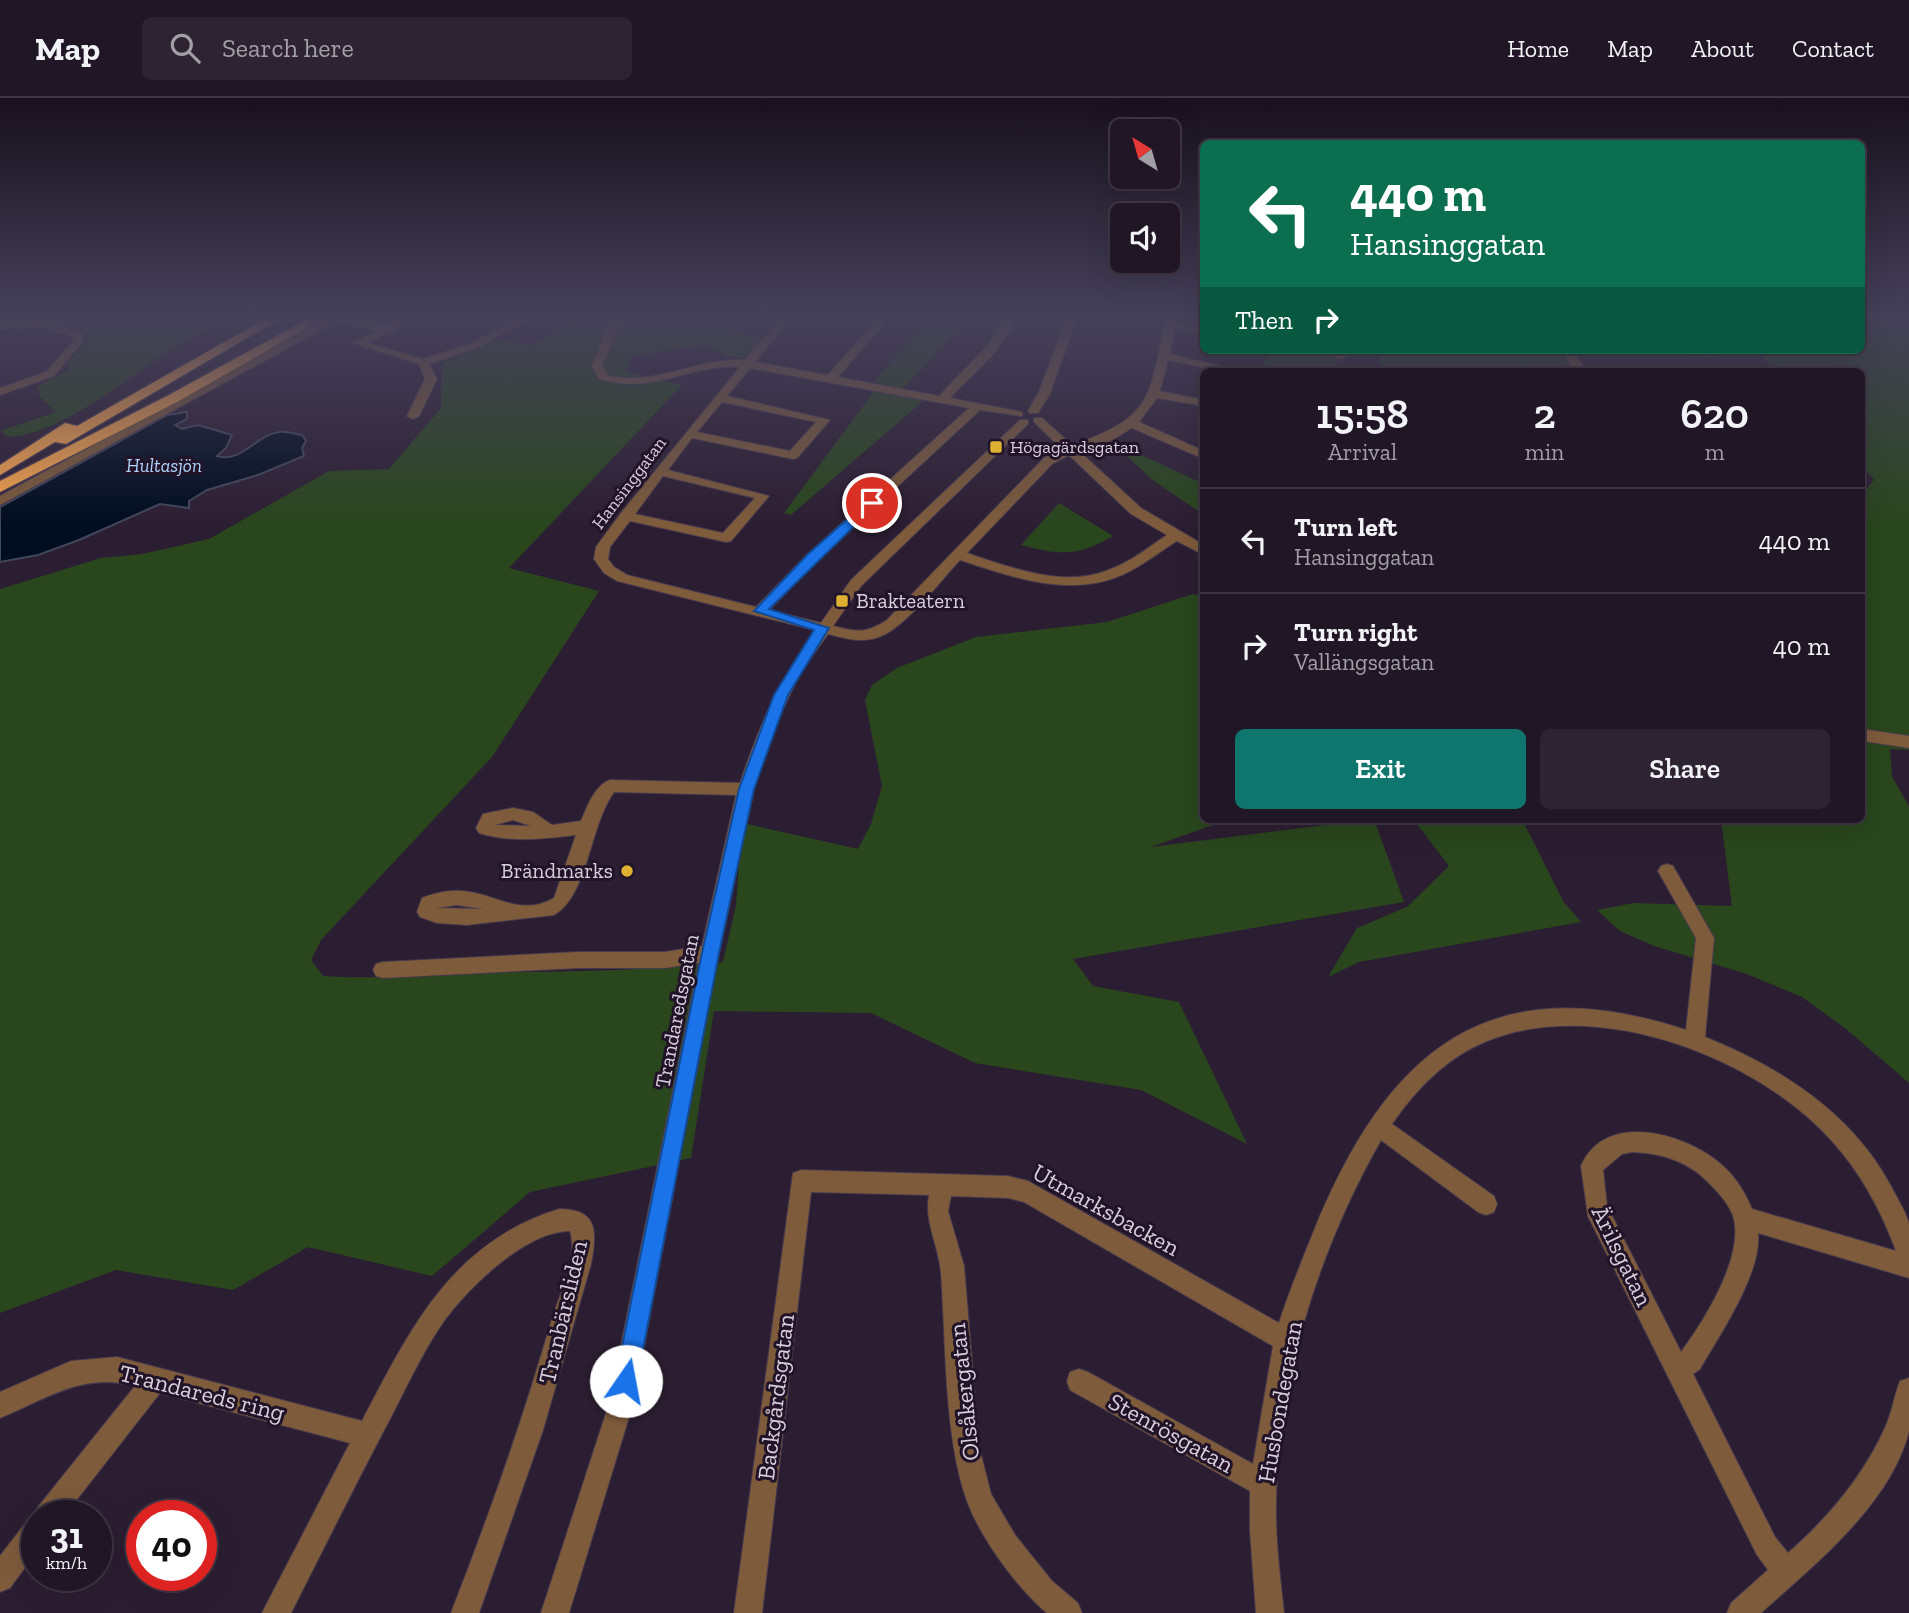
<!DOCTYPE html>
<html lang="en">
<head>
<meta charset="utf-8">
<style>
  body { margin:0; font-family:"Zilla Slab",serif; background:#2d2332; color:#f1f3f6; height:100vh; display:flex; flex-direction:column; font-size:26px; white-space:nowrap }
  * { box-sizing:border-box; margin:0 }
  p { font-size:23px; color:#a29fa7 }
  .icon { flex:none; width:38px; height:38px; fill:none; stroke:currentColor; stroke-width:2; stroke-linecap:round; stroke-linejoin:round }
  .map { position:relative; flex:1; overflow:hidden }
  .drawer { position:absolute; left:1200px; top:270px; width:665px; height:455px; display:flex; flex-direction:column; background:#211626; border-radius:10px; box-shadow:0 7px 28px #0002,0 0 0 2px #3e3543 }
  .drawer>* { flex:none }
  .hud { position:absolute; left:1200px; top:42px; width:665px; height:214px; border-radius:10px; box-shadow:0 7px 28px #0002,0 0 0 2px #3e3543; background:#0b6e4f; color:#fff; overflow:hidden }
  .needle { width:46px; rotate:323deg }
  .buttons { position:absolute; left:1110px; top:21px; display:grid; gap:14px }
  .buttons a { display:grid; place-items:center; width:70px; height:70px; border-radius:10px; background:#211626; box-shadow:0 7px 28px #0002,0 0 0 2px #3e3543; font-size:35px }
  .speed { position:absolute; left:21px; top:1402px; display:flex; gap:14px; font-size:35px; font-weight:700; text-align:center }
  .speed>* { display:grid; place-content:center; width:91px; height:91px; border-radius:50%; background:#211626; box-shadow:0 7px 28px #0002,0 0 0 2px #3e3543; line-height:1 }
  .speed small { font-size:18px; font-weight:400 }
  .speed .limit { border:10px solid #d22; background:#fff; color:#111 }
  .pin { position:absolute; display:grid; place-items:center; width:60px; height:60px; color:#fff; margin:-30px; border:4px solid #fff; border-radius:50%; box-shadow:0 2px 7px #0007 }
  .me { position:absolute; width:77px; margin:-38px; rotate:12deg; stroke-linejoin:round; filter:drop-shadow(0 0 5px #0008) }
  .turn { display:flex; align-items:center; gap:24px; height:147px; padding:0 35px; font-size:32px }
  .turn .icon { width:91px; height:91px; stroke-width:2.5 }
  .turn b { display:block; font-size:49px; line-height:60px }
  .then { display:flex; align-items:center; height:66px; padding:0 35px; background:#0003; gap:14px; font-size:26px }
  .eta { display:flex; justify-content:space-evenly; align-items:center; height:119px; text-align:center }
  .eta b { font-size:42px; font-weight:600; line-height:49px }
  .button { display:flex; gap:14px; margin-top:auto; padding:14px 35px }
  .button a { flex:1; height:80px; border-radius:10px; background:#0f766e; color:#fff; font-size:28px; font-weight:600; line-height:80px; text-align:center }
  .button a+a { background:#2d2332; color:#f1f3f6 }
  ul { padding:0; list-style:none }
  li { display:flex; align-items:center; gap:21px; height:105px; padding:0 35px; border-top:2px solid #3e3543 }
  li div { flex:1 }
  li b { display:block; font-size:26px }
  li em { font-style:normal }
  header { display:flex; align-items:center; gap:42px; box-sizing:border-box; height:98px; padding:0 35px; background:#211626; border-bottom:2px solid #3e3543 }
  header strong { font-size:33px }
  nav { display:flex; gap:38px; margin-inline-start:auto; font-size:24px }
  .search { width:490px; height:63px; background:#2d2332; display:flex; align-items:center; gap:18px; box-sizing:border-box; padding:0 24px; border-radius:10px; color:#a29fa7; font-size:26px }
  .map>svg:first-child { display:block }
  .green { fill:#29461d }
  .water { fill:#000c20; stroke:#414659; stroke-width:2 }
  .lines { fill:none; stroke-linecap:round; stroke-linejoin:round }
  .minor-casing { stroke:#483a4d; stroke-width:2 }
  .highway-casing { stroke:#483a4d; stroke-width:3 }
  .minor { fill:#7e5b3b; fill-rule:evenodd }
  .highway { fill:#fda64c; fill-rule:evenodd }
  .route { fill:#1a73e8; stroke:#114b97; stroke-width:2 }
  .poi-dot { fill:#deb133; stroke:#221428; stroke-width:2.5 }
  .labels { text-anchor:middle; stroke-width:6; stroke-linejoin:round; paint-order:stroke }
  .far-poi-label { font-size:18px; fill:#d8cfdd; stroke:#221428; text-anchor:start }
  .far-street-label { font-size:18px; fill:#d8cfdd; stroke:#221428 }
  .far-water-label { font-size:19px; font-style:italic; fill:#add4fc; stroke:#221428 }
  .poi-label { font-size:21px; fill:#d8cfdd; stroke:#221428; text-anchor:start }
  .street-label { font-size:21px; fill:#d8cfdd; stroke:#221428 }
  .near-street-label { font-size:24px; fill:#d8cfdd; stroke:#221428 }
</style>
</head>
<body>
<header>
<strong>Map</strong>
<div class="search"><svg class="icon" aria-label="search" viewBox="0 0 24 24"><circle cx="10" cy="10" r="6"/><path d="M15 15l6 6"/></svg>Search here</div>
<nav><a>Home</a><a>Map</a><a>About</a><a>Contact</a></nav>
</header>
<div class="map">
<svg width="1909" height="1515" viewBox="0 0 1909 1515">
  <rect width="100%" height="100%" fill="#2c1e32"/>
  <g class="green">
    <path d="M0,217h232c-17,10 -36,19 -52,29 -49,30 -114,89 -171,93l-9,-6 56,-19 -16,-15 -2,-11 30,-16 1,-9 21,-24 -4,-6 -35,-11 -51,3z"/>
    <path d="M628,217h99l-6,12 41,12 -18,19 -17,-2 -21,-11 -73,11 -8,16 57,13 -173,183 90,23 -107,166 -171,183 -10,20 12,16c52,4 102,-2 154,-3 82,-2 165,-1 246,-11l13,-57 3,-42 8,-39 111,25 13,-25 11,-38 -17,-86 7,-15 25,-17 79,-31 131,-15 86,-28 11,3v222h26l-79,28 223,-28 30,83 -331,57 20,27 86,16 68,142 -106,-54 -166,-27 -104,-50 -157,-2 -23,147 -161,34 -98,84 -124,-29 -75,43 -117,-20 -116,43v-724l101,-31 41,-4 67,-15 120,-68 60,-2 52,-61 1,-45 55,-23 35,5 45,-28 49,3z"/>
    <polygon points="927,217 966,217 963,227 897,297 923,303 791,417 784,415 872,296 873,285 923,228"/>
    <polygon points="1862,217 1909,217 1909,652 1890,651 1892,679 1909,708 1909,985 1845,930 1802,899 1747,876 1654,848 1620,833 1597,812 1634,805 1732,808 1721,721 1862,721 1862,396 1874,382 1862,368 1862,273 1776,273 1758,254 1707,260 1671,256 1632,258 1613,252 1862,252"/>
    <polygon points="1270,252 1293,252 1332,259 1337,262 1336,273 1260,273"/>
    <polygon points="1378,252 1560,252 1572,273 1383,273"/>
    <polygon points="1115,341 1137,355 1204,386 1204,417 1154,383 1110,343"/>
    <path d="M1059,405l54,33c-35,21 -54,19 -92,9z"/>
    <polygon points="1522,721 1563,803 1581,824 1359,864 1328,879 1357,830 1407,809 1449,768 1414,722"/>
  </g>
  <path class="water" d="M187,314v7l-12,6 7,4 16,-4 34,10 -6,13 -9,8c23,8 40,-21 62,-24 7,-1 16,2 23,3l4,6 -4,7 2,8 -46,19 -51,15 -18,11v7l-29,-4 -81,36 -41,15 -38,7v-55l167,-92z"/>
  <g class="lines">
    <g class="minor-casing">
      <g id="minor">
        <polygon points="402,217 411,219 392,234 368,245 423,261 472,245 524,217 536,217 480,249 429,266 437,281 419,318 413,321 407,318 425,281 419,266 353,245 377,233 342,225 330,227 0,407 0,398 323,222 342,219 386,228"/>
        <path d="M613,217h10l-21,51 5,9c47,13 88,-18 138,-15l39,-45h10l-39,47 73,13 53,-60h10l-53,62 101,19 50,-52 17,-29h10c-9,33 -43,58 -66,83l72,14v4l-42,-6 -162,150 -49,50 52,13 30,-43 169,-160h8v4l-167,162 -28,40c24,6 32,8 54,-6l157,-162 18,-9 -28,-27v-4h8l30,27c87,-29 76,-53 95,-130h10l-1,7 28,6v6l-30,-6 -4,26 71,17h-22l-51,-11 -8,31 44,9v6l-47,-8 -18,24 65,29v8l-72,-31 -20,12 -33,11 62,57 63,37v10l-27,-14c-18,11 -35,25 -55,34 -53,23 -110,2 -162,-15 -19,20 -58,72 -84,78 -17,5 -32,0 -48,-4l-28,39 -26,55 -20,61 -35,164 -86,451 -64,209h-28l68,-209 90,-441 -34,5h-87l-195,10 -7,-2 -3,-6 3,-6 7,-2 195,-10h87l37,-6 34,-151 -122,-3c-25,35 -26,104 -60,123l-87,10 -30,-2 -17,-6 -3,-5 5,-14c16,-6 30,-9 48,-6 30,5 52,24 84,6l22,-63c-34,4 -64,8 -97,-2l-3,-5 7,-14 30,-6 20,4 19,13 29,-4c6,-14 14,-36 29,-41l130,3c20,-59 39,-102 75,-153l-198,-49 -13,-8 -10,-14 2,-12 25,-34 119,-146c-54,-3 -85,29 -141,12l-7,-13zM750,270l219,40 -161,146 -52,53 -129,-32 -13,-8 -6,-8 2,-12 20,-26 96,21 5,-1 38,-45 -101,-26 24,-32 101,21 4,-1 33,-38 -103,-24zM722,304l94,20 -26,29 -93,-19zM1069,357l62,59 36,21c-18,12 -35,26 -56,34 -46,20 -99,-1 -144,-16l85,-89zM663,378l92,22 -32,35 -88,-19zM513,722l18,6 -36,-1zM457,807l26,4 -47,-1z"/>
        <polygon points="1068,217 1078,217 1050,296 1038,315 1030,315 1028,313 1038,296"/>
        <polygon points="43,223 80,234 84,242 54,278 0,297 0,290 46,274 74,242 72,238 42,229 0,231 0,225"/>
        <polygon points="1306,252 1328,252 1347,258 1342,261"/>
        <polygon points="1562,252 1572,252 1586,273 1574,273"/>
        <polygon points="1862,631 1909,638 1909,650 1862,643"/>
        <path d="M1667,766l6,2 41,72 -9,99c77,31 149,77 188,153 5,10 13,22 16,34 0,16 0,37 0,54l-151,-45c4,40 -38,101 -58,136l-7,5 82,163 13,16c41,-36 74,-75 97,-125 7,-15 9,-32 15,-47l9,-3c0,16 0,37 0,53 -18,73 -95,134 -148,182h-34l4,-10 37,-33 -11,-15 -169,-339 -7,-50c24,-55 101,-33 136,-5 17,13 27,29 35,48l144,42c-15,-41 -35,-78 -64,-110 -76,-85 -235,-145 -345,-100 -40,16 -71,48 -95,83l102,72 3,8 -3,8 -8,3 -8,-3 -97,-72c-62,109 -102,235 -105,361 -1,38 4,75 8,112h-28l-6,-82v-40l-180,-101 -3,-9 3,-9 9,-3 9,3 165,92 20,-118 -249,-144 -16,-4 -57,-2 -3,15 16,55 15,181 12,47 24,41 37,46 26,22 4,10h-35c-30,-25 -67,-76 -80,-112 -23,-64 -21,-159 -26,-228 -2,-27 -17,-50 -12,-78l-118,-3 -49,421h-28l59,-440 8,-3 207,6 20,5 251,142c10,-31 22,-60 34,-90 73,-180 173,-269 373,-203l10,-92 -38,-67 3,-5zM1632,1054c28,1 53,8 74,28 11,11 24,24 28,39 9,40 -30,102 -53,133l-74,-146 -4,-36 19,-16z"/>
        <path d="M559,1111c39,0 38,22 32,55l-48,166 -64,183h-28c38,-97 72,-194 101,-294 8,-25 26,-62 18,-88 -44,0 -101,56 -126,90 -21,30 -37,65 -54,98 -34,64 -66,129 -99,194h-29l88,-170 -190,-50 -96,123h-27v35l-27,37 -10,4v-36l28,-36 6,-3 4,-10 97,-121c-54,-14 -88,13 -135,32v-26l71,-31 46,-4 245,64c48,-92 90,-179 197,-212z"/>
      </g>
    </g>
    <g class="highway-casing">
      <g id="highway">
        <polygon points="272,217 286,217 66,346 55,344 0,377 0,367 65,325 77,328"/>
        <polygon points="315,217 329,217 177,304 0,394 0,383 167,298"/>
      </g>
    </g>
    <use href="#minor" class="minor"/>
    <use href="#highway" class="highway"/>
  </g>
  <linearGradient id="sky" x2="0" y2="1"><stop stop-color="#18101c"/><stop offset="0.51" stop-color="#45415a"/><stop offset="1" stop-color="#45415a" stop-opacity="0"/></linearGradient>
  <rect width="1909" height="429" fill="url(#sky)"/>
  <polygon class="route" points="868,403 878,405 769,511 829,530 788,597 754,691 719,855 637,1283 634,1291 626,1294 618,1291 615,1283 702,855 739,691 774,597 814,532 754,513 808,456"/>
  <g class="poi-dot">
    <rect x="989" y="342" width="14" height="14" rx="3.5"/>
    <rect x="835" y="496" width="14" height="14" rx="3.5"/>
    <circle cx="627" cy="773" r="7"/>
  </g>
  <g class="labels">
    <g class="far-poi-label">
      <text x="1010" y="355">Högagärdsgatan</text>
    </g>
    <g class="far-street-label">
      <text transform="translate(629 385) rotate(-53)" y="6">Hansinggatan</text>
    </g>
    <g class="far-water-label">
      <text x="164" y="374">Hultasjön</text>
    </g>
    <g class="poi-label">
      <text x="856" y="510">Brakteatern</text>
      <text x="613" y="780" text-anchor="end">Brändmarks</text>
    </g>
    <g class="street-label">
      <text transform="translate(677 913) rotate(-79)" y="7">Trandaredsgatan</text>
    </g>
    <g class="near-street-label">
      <text transform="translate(1106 1112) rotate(29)" y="8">Utmarksbacken</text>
      <text transform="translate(1622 1158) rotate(64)" y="8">Ärilsgatan</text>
      <text transform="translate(563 1214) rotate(-77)" y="8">Tranbärsliden</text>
      <text transform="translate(964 1294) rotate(-96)" y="8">Olsåkergatan</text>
      <text transform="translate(202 1295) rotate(14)" y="8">Trandareds ring</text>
      <text transform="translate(776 1299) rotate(-83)" y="8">Backgårdsgatan</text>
      <text transform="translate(1280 1304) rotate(-80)" y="8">Husbondegatan</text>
      <text transform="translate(1171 1335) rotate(29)" y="8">Stenrösgatan</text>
    </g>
  </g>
</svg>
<div class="buttons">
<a><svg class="needle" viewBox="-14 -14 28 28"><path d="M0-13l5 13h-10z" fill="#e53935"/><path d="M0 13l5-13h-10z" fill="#a29fa7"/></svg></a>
<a><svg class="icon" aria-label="sound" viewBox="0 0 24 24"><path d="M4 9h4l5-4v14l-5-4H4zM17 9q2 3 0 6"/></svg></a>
</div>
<div class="speed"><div>31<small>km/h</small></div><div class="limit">40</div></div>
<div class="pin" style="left:872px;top:405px;background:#d93025"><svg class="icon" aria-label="arrive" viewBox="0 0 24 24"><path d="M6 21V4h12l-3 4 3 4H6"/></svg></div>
<svg class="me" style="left:626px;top:1283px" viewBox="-20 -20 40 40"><circle r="19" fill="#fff"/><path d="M0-13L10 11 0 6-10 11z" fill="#1a73e8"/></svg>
<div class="hud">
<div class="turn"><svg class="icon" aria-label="left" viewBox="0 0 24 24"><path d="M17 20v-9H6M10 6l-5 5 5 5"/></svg><div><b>440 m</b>Hansinggatan</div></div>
<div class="then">Then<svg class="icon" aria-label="right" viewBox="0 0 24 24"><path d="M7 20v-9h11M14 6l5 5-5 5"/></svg></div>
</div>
<section class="drawer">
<div class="eta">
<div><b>15:58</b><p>Arrival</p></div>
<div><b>2</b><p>min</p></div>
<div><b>620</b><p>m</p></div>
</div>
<ul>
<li><svg class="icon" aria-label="left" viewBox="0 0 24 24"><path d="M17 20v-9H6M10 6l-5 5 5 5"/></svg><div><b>Turn left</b><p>Hansinggatan</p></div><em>440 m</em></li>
<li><svg class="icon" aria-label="right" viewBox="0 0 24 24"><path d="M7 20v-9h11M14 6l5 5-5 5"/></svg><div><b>Turn right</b><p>Vallängsgatan</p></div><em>40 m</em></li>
</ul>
<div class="button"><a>Exit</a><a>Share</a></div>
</section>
</div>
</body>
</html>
